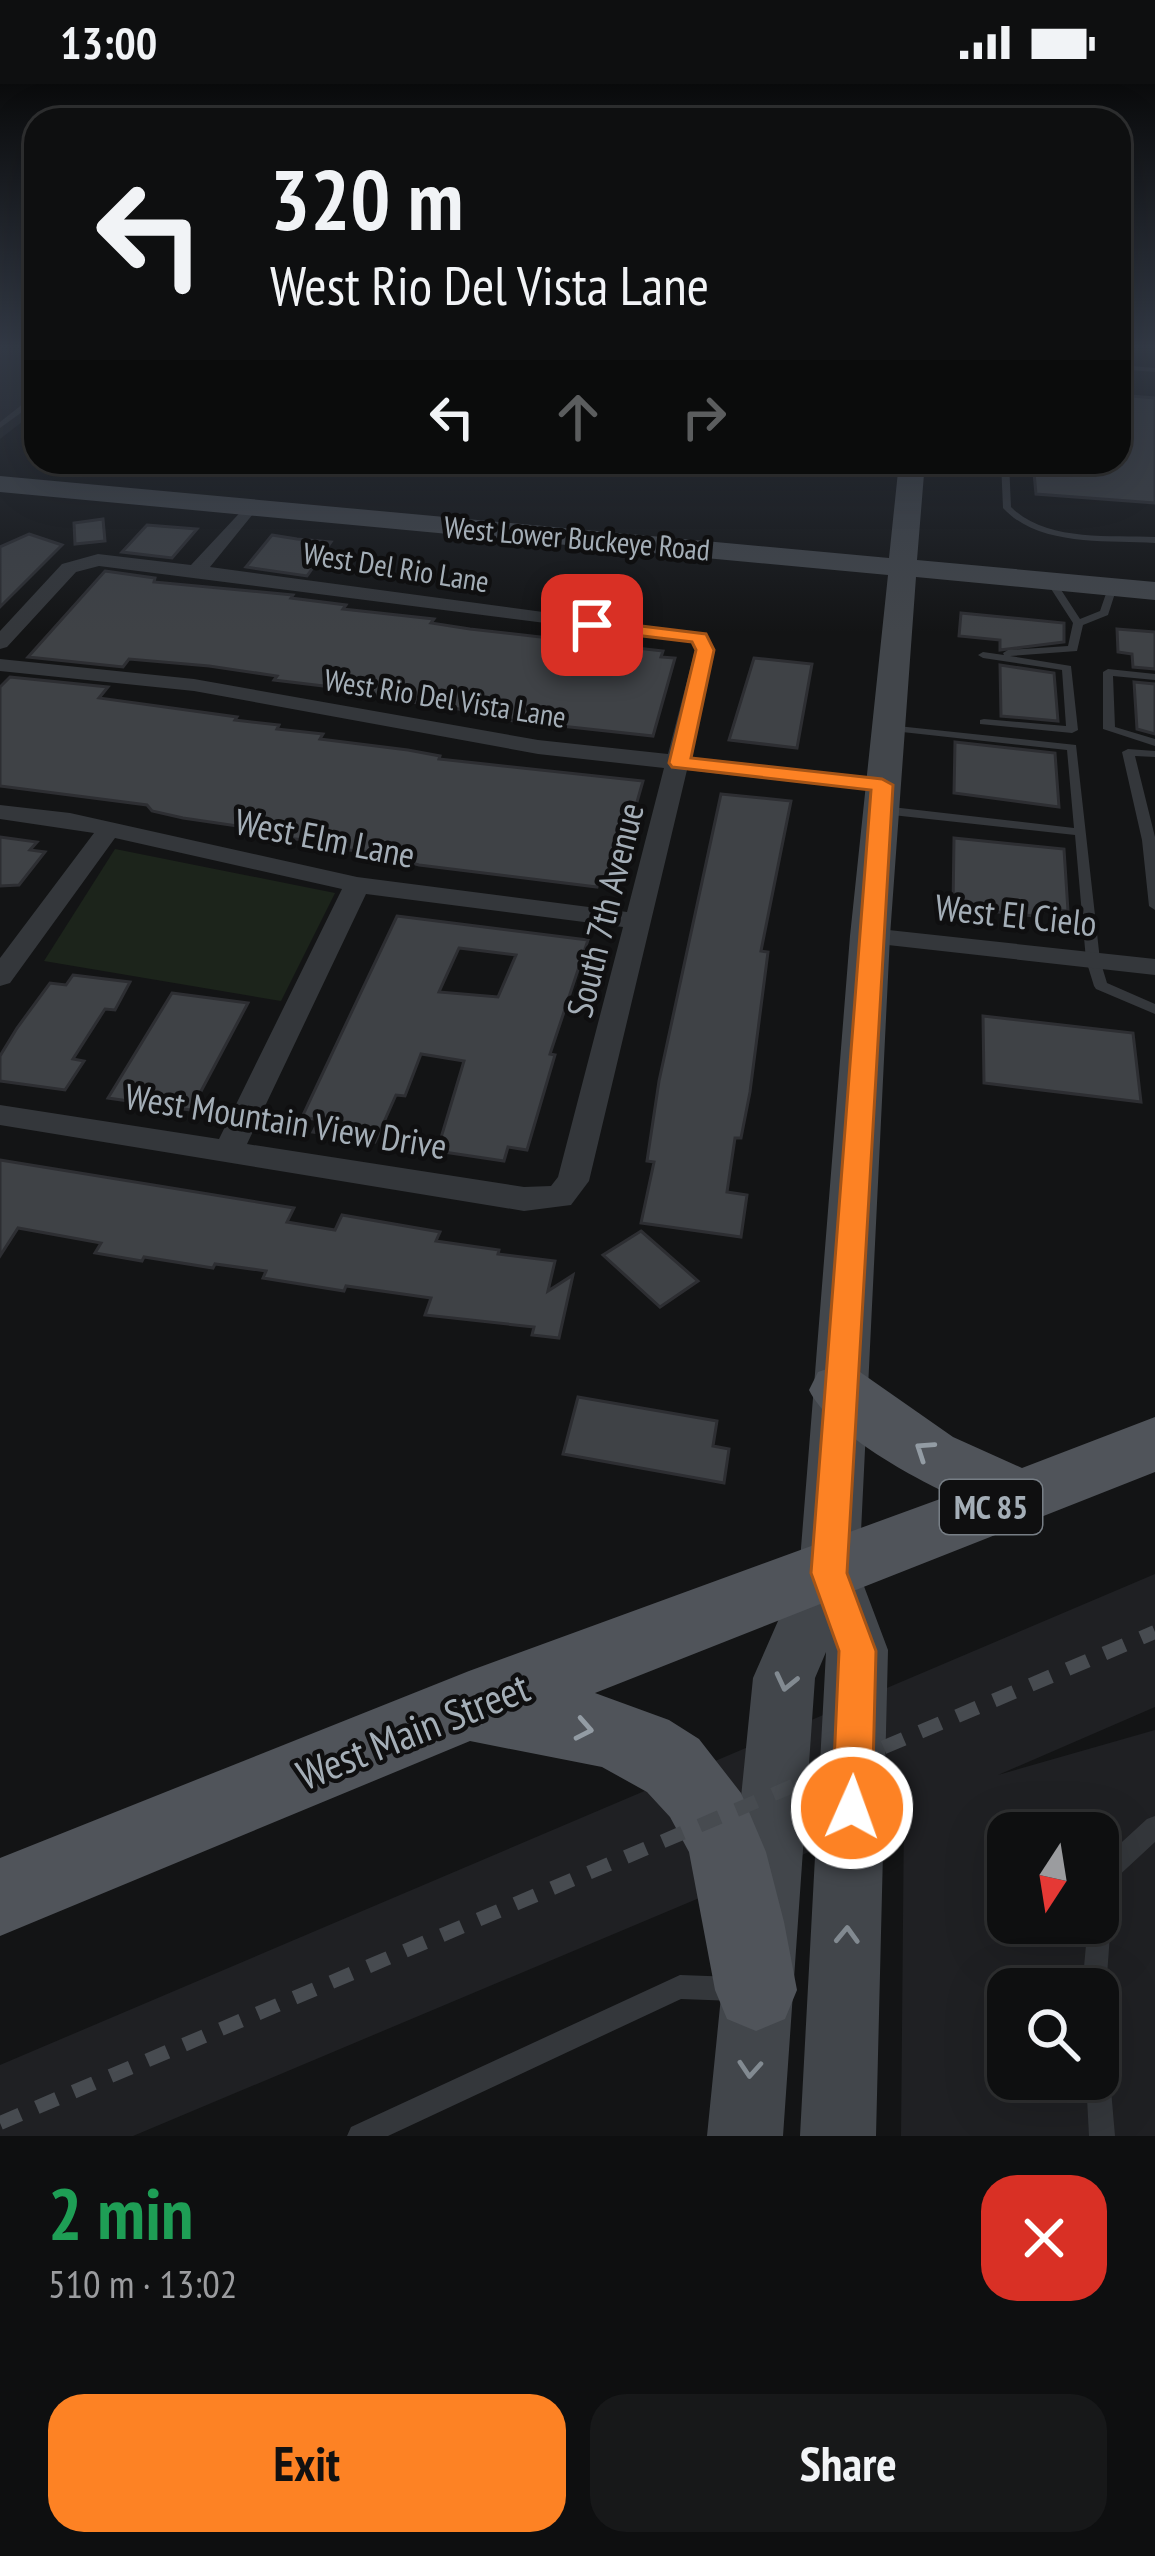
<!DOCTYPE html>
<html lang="en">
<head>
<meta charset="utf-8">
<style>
  body { margin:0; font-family:"PT Sans Narrow",sans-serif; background:#171819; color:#f1f3f6; height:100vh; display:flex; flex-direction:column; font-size:45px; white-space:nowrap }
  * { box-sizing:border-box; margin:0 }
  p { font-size:39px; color:#9b9c9f }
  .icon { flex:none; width:66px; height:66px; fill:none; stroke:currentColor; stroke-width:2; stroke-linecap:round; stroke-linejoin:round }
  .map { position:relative; height:2052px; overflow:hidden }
  .side { display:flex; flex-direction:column; background:#0e0f10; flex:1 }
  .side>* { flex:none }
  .top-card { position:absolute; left:24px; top:24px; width:1107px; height:366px; border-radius:36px; box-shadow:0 12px 48px #0002,0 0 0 3px #2e2f30; background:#0e0f10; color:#f1f3f6; overflow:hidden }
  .needle { width:78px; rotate:192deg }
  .tools { position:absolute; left:987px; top:1728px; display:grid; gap:24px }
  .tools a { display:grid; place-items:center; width:132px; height:132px; border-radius:24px; background:#0e0f10; box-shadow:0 12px 48px #0002,0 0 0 3px #2e2f30; font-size:60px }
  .pin { position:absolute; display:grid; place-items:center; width:102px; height:102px; color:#fff; margin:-51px; border-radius:24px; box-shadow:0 6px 18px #0006 }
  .me { position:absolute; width:132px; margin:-66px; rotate:2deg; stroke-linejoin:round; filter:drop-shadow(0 0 9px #0008) }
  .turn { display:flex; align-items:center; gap:42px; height:252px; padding:0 48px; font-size:54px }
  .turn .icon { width:156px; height:156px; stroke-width:2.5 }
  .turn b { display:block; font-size:84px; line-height:102px }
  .lanes { display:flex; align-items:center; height:114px; padding:0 48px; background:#0003; justify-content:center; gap:60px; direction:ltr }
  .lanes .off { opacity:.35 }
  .round { display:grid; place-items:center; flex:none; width:126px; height:126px; border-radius:36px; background:#171819 }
  .headline { display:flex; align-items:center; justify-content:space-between; height:204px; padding:0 48px }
  h1 { font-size:72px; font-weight:800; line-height:90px; color:#1e9e55 }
  .action { display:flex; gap:24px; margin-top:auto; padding:24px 48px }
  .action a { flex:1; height:138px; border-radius:36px; background:#fd8224; color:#111; font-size:48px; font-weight:800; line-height:138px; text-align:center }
  .action a+a { background:#171819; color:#f1f3f6 }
  .status { display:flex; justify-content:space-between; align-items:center; height:84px; padding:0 60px; background:#0e0f10; direction:ltr }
  .status svg { height:33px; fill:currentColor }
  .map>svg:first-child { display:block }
  .built { fill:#1f2023; fill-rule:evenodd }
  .green { fill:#1c241b }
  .building { fill:#3f4246; stroke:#2d2e32; stroke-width:3; fill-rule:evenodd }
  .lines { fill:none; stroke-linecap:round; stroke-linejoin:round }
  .lane { fill:#34373b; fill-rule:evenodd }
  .street { fill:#34373b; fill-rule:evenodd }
  .secondary { fill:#42464b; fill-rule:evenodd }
  .primary { fill:#50545a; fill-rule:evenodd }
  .rail { stroke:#474b50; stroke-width:14; stroke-dasharray:22 18; stroke-linecap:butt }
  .oneway { stroke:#939ca4 }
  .oneway2 { stroke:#828a91 }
  .route { fill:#fd8224; stroke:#a45417; stroke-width:3 }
  .labels { text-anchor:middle; stroke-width:9; stroke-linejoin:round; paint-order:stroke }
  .far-street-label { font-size:30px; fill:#a4aeb7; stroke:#0f0f10 }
  .shield { fill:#0f0f10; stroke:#777e85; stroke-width:3 }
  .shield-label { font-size:33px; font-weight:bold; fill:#a4aeb7 }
  .street-label { font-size:36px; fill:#a4aeb7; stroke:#0f0f10 }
  .near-street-label { font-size:42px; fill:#a4aeb7; stroke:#0f0f10 }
</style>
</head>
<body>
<div class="status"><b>13:00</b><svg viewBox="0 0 49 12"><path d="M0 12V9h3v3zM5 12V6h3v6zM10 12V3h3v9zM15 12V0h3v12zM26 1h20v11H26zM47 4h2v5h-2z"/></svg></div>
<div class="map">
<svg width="1155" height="2052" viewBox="0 0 1155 2052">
  <rect width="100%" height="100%" fill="#131415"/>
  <g class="built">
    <polygon points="0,261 36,261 36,327 0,355"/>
    <path d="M1155,1490v133l-157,68 157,-45v406h-254l3,-324 -771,324h-133v-71zM1008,1749h90v90h-90zM1008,1905h90v90h-90z"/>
  </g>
  <polygon class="green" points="115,765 335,809 281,917 44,877"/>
  <g class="building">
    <polygon points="1119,311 1155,314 1155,419 1036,410 1033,378 1119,378"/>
    <polygon points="103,435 105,457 75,460 74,439"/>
    <polygon points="147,441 197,445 172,474 122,468"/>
    <polygon points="29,450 62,461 0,523 0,463"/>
    <polygon points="272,451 297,455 331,458 307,492 246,483"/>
    <polygon points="105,487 155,494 154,498 293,511 291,514 346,521 343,525 434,535 431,539 470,545 663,567 661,573 675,574 653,652 497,635 499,631 370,612 373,608 274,596 277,592 209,582 129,575 123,583 28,573"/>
    <polygon points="961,529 1064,539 1064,558 1000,566 1000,556 959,552"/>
    <polygon points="1117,545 1155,548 1155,585 1133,583 1132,570 1118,568"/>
    <polygon points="754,574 812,580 797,664 729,656"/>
    <polygon points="1000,581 1054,589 1058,637 1001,632"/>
    <polygon points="10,593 108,603 99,614 237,633 235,636 279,641 277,645 323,650 320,655 408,666 440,672 439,675 643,697 617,788 613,788 609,800 598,798 597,803 419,781 376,769 322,763 325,758 275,753 278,748 183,734 152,727 147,721 0,702 0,603"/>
    <polygon points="1134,598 1155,600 1155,650 1137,645"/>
    <polygon points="955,658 1055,669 1059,723 954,709"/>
    <polygon points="721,710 791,717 761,867 768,868 750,1008 741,1054 735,1054 727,1108 747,1111 741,1153 641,1139 654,1078 647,1077 659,997"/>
    <polygon points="0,753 37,758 30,766 45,768 19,801 0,802"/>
    <polygon points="954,754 1064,765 1068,827 1048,825 1034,832 953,823"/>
    <path d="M397,832l191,24 -38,114 5,1 -28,95 -19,-3 -4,14 -67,-10 27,-90 -43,-7 -16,42 -9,-1 -21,47 -62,-10 6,-12 -17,-3zM459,864l57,7 -18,42 -59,-5z"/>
    <polygon points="73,891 130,898 115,926 105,925 73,975 84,977 65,1006 0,997 0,972 17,944 50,899 66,901"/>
    <polygon points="172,909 248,919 191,1026 108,1014"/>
    <polygon points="983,932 1133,949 1141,1018 984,999"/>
    <polygon points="0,1076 294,1124 287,1138 335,1146 342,1131 440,1148 436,1157 499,1166 498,1170 555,1177 548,1207 573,1191 559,1254 532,1251 534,1243 425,1231 431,1214 346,1202 344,1207 263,1194 266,1187 215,1180 213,1184 144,1173 142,1177 95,1169 101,1159 18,1144 0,1172"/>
    <polygon points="641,1147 698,1197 660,1223 603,1171"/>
    <polygon points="578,1313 717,1337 713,1362 729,1365 724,1399 563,1370"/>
  </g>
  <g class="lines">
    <g class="lane">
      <polygon points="1119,281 1155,284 1155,288 1119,285"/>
      <polygon points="33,312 36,312 36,318 0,344 0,338"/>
      <path d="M1001,378h8l2,45c35,35 98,28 144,30v6c-49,-3 -116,4 -152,-35z"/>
      <polygon points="1048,495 1054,495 1080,535 1100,527 1109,501 1117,503 1108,531 1083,541 1077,567 1010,572 1071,582 1078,646 1072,649 980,640 980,636 984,635 1066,642 1062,586 983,574 978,571 983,568 1004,571 1003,569 1008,566 1068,562 1073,539 1046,497"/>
      <polygon points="1108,585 1155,590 1155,596 1113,592 1115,643 1155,655 1155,662 1103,645 1103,588"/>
      <polygon points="888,641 1076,661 1100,876 1107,899 1155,920 1155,930 1096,905 1094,902 1086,876 1075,751 883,730 877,726 883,722 1074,744 1067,666 884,646 882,644"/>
      <polygon points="1128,665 1155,667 1155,673 1135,672 1155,753 1155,826 1149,822 1142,756 1122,668"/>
      <polygon points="1155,1732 1155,1758 1114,1796 1106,1905 1102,1913 1098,1915 1098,1905 1082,1905 1088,1839 1098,1839 1098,1780 1147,1735"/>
      <polygon points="680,1891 735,1893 743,1897 747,1905 743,1913 735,1917 681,1915 388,2052 347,2052 351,2043"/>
      <polygon points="1098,1982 1107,1985 1110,1994 1115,2052 1089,2052 1086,1995 1098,1995"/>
    </g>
    <g class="street">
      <path d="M248,420l9,5 -47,58 496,67 9,16 -25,107 192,21 12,7 -12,7 -195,-22 -98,411 -18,24 -47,6 -524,-86v-20l219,34 123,-250 -227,-51 -105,145 -10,3v-28l94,-125 -94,-14v-14l70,8 287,64 270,35 37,-144 -126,-14 -344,-63 -194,-20v-12l194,20 344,61 130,14 27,-104 -4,-8 -12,-2 -580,-74 -23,6 -69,75 -7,2v-18l62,-67 36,-10 93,11zM366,810l257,33 -65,250 -7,9 -27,1 -277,-43z"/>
      <polygon points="870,844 1155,875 1155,891 861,858 857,852 861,846"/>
    </g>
    <polygon class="secondary" points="899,378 925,378 917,476 1155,498 1155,516 916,493 890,852 859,1489 888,1566 876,2052 800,2052 826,1568 815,1594 783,2052 707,2052 753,1594 799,1489 850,852 888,491 0,408 0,392 889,474"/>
    <path class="primary" d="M839,1281l21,7 93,65 69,31 133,-51v55l-560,221 74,27 30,19 42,54 25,59 18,70 13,68 -12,29 -29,12 -29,-12 -12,-29 -26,-138 -19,-35 -23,-25 -45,-25 -132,-26 -470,195v-78l469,-187 482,-176c-43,-20 -121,-63 -142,-105l9,-18z"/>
    <polyline class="rail" points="0,2039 1155,1548"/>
  </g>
  <defs><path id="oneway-chevron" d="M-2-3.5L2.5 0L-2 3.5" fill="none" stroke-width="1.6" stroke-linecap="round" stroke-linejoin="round" transform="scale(3)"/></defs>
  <g class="oneway">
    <use href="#oneway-chevron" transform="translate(924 1366) rotate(-146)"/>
    <use href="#oneway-chevron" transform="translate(584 1645) rotate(11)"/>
  </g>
  <g class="oneway2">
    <use href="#oneway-chevron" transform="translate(786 1598) rotate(103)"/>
    <use href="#oneway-chevron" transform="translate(847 1851) rotate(-88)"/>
    <use href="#oneway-chevron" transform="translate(750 1985) rotate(94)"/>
  </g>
  <linearGradient id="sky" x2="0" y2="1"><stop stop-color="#0a0b0c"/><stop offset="0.48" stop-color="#333a46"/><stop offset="1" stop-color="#333a46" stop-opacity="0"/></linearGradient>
  <rect width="1155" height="548" fill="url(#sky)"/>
  <polygon class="route" points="592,536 706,550 714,566 691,674 882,695 893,701 847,1489 876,1567 872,1724 866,1739 852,1745 837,1739 832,1724 839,1567 811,1489 871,706 672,683 669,679 696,566 692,558 585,545 583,541"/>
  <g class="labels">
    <g class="far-street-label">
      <text transform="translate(577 455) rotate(5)" y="10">West Lower Buckeye Road</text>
      <text transform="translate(396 484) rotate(9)" y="10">West Del Rio Lane</text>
      <text transform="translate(445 615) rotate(9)" y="10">West Rio Del Vista Lane</text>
    </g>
    <rect class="shield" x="940" y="1396" width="102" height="54" rx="9"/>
    <g class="shield-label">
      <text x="991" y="1435">MC 85</text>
    </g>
    <g class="street-label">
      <text transform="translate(325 754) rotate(11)" y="13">West Elm Lane</text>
      <text transform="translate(605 826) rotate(-76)" y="13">South 7th Avenue</text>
      <text transform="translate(1016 831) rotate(6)" y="13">West El Cielo</text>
      <text transform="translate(286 1037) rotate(9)" y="13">West Mountain View Drive</text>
    </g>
    <g class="near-street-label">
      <text transform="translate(413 1647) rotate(-22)" y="15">West Main Street</text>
    </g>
  </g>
</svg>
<div class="tools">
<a><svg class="needle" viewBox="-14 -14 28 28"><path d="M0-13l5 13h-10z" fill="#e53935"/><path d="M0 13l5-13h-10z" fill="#9b9c9f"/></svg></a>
<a><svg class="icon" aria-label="search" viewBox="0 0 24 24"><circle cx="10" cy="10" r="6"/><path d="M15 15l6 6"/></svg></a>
</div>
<div class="pin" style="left:592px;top:541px;background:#d93025"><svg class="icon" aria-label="arrive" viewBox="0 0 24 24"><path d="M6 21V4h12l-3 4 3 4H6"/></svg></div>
<svg class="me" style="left:852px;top:1724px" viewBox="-20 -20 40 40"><circle r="17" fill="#fd8224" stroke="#fff" stroke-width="3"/><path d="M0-11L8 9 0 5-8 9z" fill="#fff"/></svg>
<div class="top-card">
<div class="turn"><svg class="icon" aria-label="left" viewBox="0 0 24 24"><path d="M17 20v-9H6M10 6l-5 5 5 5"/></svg><div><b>320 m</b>West Rio Del Vista Lane</div></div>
<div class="lanes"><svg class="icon" aria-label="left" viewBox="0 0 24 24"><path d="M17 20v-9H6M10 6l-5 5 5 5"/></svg><svg class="icon off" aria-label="ahead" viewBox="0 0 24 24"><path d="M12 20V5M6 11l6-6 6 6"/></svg><svg class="icon off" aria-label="right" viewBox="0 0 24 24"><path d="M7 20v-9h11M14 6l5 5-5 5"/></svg></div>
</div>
</div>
<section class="side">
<div class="headline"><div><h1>2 min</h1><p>510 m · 13:02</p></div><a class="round" style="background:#d93025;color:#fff"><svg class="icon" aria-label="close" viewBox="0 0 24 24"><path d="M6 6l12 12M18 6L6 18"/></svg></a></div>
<div class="action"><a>Exit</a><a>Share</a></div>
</section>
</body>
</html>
